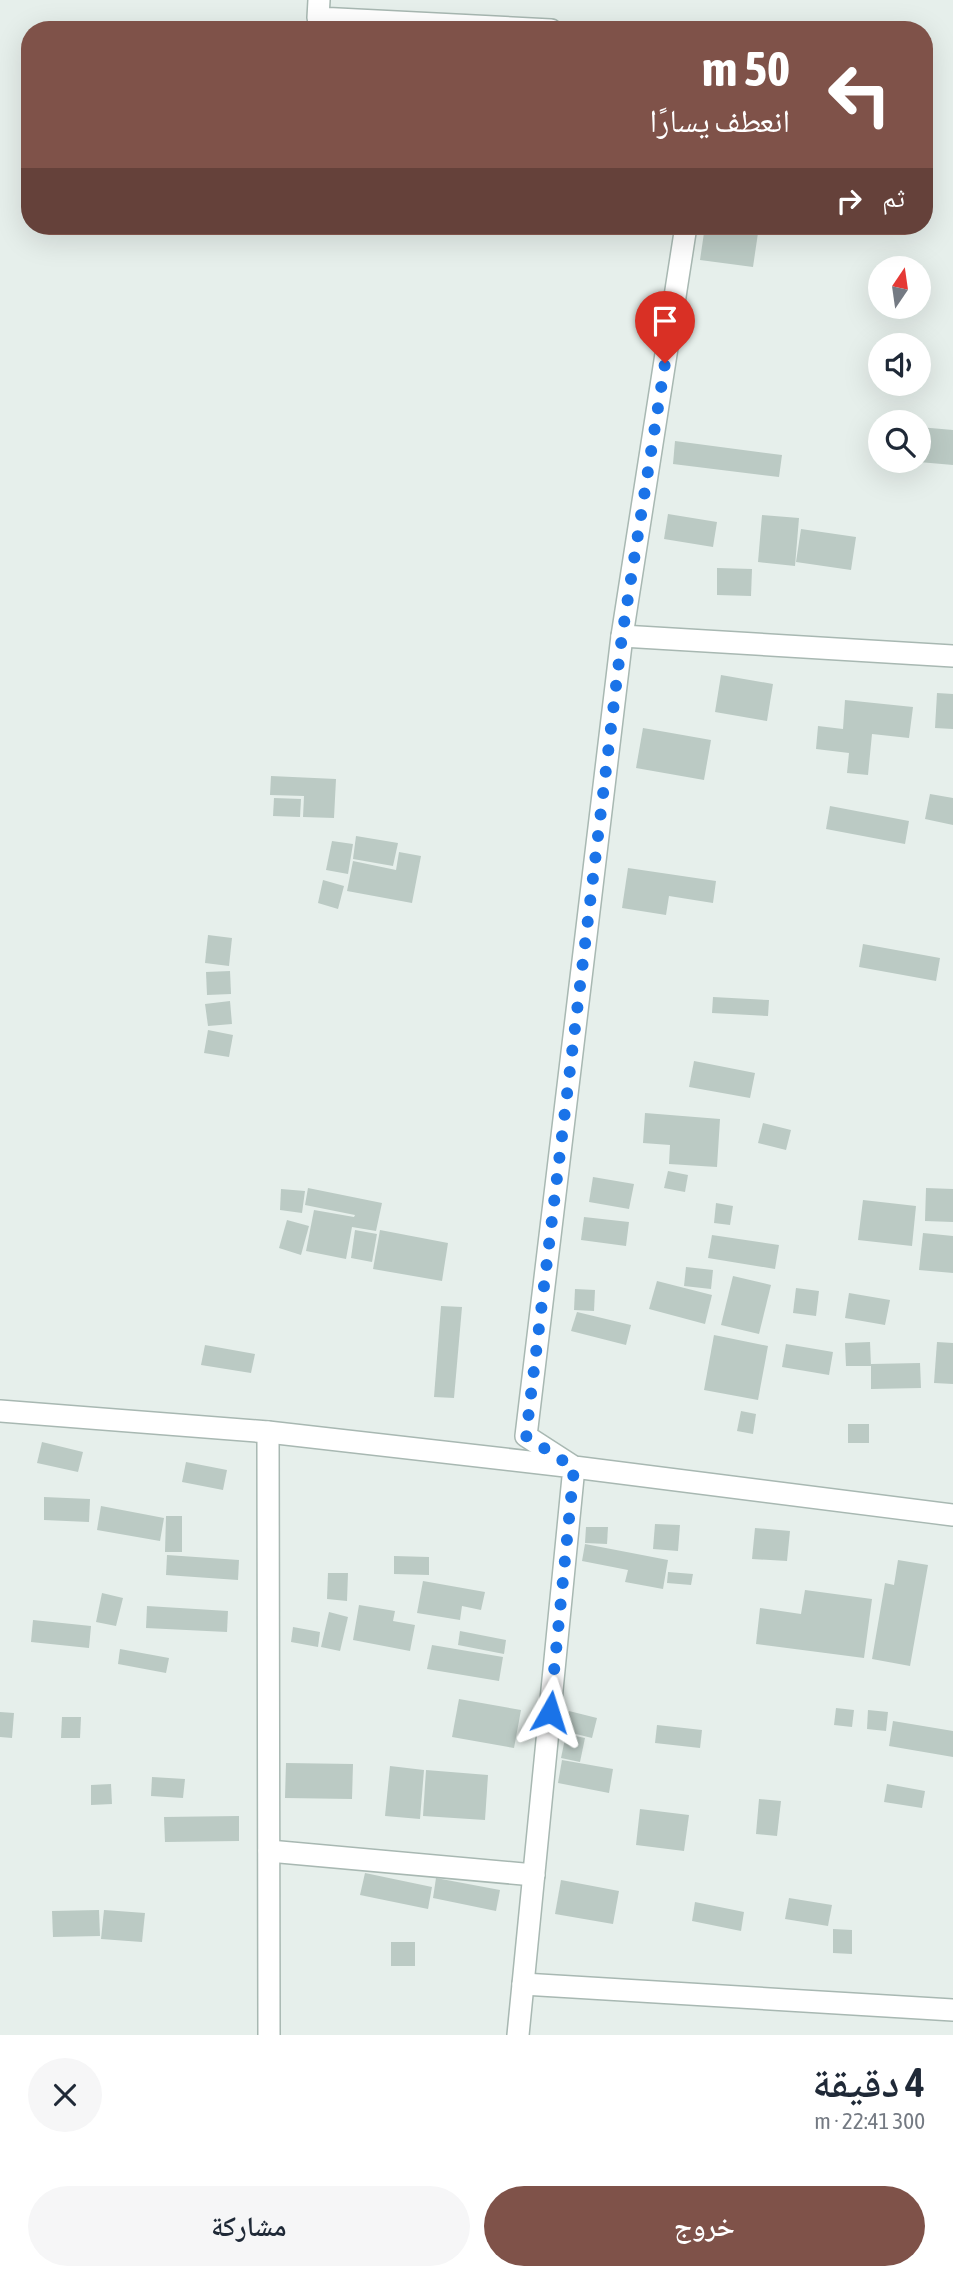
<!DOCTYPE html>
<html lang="ar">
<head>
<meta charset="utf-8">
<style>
  body { margin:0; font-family:"Asap Condensed","Noto Naskh Arabic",sans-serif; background:#f6f6f7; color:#1f2937; direction:rtl; height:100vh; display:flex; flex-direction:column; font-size:26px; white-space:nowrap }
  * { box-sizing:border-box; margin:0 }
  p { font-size:23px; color:#747a83 }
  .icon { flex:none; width:38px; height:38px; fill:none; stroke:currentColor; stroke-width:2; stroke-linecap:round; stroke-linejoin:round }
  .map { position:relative; height:2035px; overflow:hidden; direction:ltr }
  .panel { display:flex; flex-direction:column; background:#fff; flex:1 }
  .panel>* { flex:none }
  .banner { position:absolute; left:21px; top:21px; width:912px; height:214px; border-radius:28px; box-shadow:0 7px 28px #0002; direction:rtl; background:#7f5249; color:#fff; overflow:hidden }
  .needle { width:46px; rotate:13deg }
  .tools { position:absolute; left:868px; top:256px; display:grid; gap:14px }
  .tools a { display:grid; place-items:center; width:63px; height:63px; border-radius:50%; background:#fff; box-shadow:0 7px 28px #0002; font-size:35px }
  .pin { position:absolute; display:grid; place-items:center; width:60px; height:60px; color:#fff; margin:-72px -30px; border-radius:50% 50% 50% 0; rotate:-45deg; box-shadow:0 0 7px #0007 }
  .pin .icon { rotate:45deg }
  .me { position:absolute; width:77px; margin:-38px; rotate:6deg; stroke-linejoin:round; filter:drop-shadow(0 0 5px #0008) }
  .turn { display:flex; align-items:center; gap:24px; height:147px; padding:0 28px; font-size:32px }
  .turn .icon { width:91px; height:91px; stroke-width:2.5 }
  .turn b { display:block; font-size:49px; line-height:60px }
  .then { display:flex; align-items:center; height:66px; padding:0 28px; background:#0003; gap:14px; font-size:26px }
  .round { display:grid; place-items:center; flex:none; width:74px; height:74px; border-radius:37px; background:#f6f6f7 }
  .overview { display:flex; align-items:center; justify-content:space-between; height:119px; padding:0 28px }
  h1 { font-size:42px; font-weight:600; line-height:52px }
  .cta { display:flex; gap:14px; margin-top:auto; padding:14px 28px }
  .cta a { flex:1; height:80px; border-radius:42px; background:#7f5249; color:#fff; font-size:28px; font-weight:600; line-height:80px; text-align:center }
  .cta a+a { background:#f6f6f7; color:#1f2937 }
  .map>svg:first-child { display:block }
  .building { fill:#bbcac4 }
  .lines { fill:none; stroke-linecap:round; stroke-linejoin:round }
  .street-casing { stroke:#a8b8b2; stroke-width:24 }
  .street { stroke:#fff; stroke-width:21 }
  .route { stroke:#1a73e8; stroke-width:12; stroke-dasharray:0 21.6 }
</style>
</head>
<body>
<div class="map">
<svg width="953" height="2035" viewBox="0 0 953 2035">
  <rect width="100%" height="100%" fill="#e6efeb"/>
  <g class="building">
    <polygon points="705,226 759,226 753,267 700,260"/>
    <polygon points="919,427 953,430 953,465 919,462"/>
    <polygon points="675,441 782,455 779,477 673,464"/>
    <polygon points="668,514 717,522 713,547 664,539"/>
    <polygon points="762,515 799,518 795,566 758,562"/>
    <polygon points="801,529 856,537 851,570 796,562"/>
    <polygon points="717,568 752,569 751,596 717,595"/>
    <polygon points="721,675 773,684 767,721 715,712"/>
    <polygon points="937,693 953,694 953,729 935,728"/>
    <polygon points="845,700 913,707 909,738 872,734 868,775 847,773 849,753 816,749 818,726 843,729"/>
    <polygon points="643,728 711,740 704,780 636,768"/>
    <polygon points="271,776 336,779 334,818 303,817 304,796 270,795"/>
    <polygon points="930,794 953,798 953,825 925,819"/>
    <polygon points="274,798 301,799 300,817 273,816"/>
    <polygon points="830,806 909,821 905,844 826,829"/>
    <polygon points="356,836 398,843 393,866 353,859"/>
    <polygon points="332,841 353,844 348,874 326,870"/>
    <polygon points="399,852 421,856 412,903 347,891 353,861 396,870"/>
    <polygon points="628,868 716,881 713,903 669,896 666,915 622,908"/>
    <polygon points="323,880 344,886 338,909 318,903"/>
    <polygon points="208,935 232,938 229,966 205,963"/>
    <polygon points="863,944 940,958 936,981 859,967"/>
    <polygon points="230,971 231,994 207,995 206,972"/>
    <polygon points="713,997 769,1000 768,1016 712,1013"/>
    <polygon points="230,1001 232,1024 208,1026 205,1004"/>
    <polygon points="208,1030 233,1035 229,1057 204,1053"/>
    <polygon points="694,1061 755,1073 750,1098 689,1087"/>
    <polygon points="645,1113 720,1119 717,1167 669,1164 670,1145 643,1143"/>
    <polygon points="763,1123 791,1130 786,1150 758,1143"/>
    <polygon points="668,1171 688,1175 685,1192 664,1188"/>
    <polygon points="593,1177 634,1184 629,1209 589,1202"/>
    <polygon points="308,1188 382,1203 376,1231 352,1227 346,1259 306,1251 314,1210 354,1217 355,1215 305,1205"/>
    <polygon points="926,1188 953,1189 953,1222 925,1221"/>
    <polygon points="281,1189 305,1191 302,1213 280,1210"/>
    <polygon points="863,1200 916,1206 912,1246 858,1240"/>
    <polygon points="716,1203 733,1206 730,1225 714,1223"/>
    <polygon points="584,1217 629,1222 626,1246 581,1240"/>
    <polygon points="287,1220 309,1226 301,1255 279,1248"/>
    <polygon points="355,1230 377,1234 372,1262 351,1258"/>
    <polygon points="380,1230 448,1243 442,1281 373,1269"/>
    <polygon points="923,1233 953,1236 953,1273 919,1270"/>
    <polygon points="712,1235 779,1245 775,1269 708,1258"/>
    <polygon points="686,1267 713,1270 711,1289 684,1286"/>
    <polygon points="733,1276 771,1285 759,1334 721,1325"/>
    <polygon points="657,1281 712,1295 705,1324 649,1309"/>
    <polygon points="796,1288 819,1291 816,1316 793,1313"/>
    <polygon points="575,1289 595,1290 594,1311 574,1310"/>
    <polygon points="849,1293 890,1300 885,1325 845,1318"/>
    <polygon points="441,1306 462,1307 454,1398 434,1397"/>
    <polygon points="577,1312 631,1325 626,1345 571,1331"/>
    <polygon points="714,1335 768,1346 758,1400 704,1390"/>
    <polygon points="870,1342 871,1366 846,1366 845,1343"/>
    <polygon points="937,1342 953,1343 953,1384 934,1383"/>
    <polygon points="786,1344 833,1352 829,1375 782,1367"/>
    <polygon points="205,1345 255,1354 251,1373 201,1365"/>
    <polygon points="920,1363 921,1388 871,1389 871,1364"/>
    <polygon points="741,1411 756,1414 753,1434 737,1431"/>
    <rect x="848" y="1424" width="21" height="19"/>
    <polygon points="42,1442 83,1452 78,1472 37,1463"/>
    <polygon points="186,1462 227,1470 223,1490 182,1482"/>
    <polygon points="44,1497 90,1499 89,1522 44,1520"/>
    <polygon points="101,1506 164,1518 160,1541 97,1530"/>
    <polygon points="166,1516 182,1516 182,1552 165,1552"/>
    <polygon points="655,1524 680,1525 678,1551 653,1549"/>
    <polygon points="586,1527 608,1527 607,1544 585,1543"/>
    <polygon points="755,1528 790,1531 787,1561 752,1559"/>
    <polygon points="585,1544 668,1560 663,1589 625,1582 628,1570 582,1561"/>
    <polygon points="167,1555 239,1560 238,1580 166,1575"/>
    <polygon points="394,1556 429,1557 429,1575 394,1574"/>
    <polygon points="898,1560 928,1565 910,1666 872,1659 885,1583 894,1585"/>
    <polygon points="668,1572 693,1574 691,1585 667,1583"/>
    <polygon points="328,1573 348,1573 347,1601 327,1599"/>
    <polygon points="423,1581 485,1592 481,1610 462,1606 460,1620 417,1613"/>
    <polygon points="805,1590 872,1599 864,1658 756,1644 760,1608 801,1614"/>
    <polygon points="102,1593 123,1598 116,1626 96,1622"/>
    <polygon points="359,1605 395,1611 393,1621 415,1625 410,1651 353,1640"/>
    <polygon points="147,1606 228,1611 227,1632 146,1628"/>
    <polygon points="329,1612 348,1617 340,1651 321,1647"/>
    <polygon points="33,1620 91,1626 89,1648 31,1642"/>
    <polygon points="293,1627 320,1632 318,1647 291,1642"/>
    <polygon points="460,1631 506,1640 504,1654 458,1645"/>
    <polygon points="432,1645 503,1657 499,1681 427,1669"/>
    <polygon points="120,1649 169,1658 166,1673 118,1664"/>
    <polygon points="459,1699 521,1710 514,1748 452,1737"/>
    <polygon points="836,1708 854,1710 852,1727 834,1725"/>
    <polygon points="868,1710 888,1712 886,1731 867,1729"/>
    <polygon points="569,1711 597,1718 592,1738 564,1731"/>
    <polygon points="0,1712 14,1713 12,1738 0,1737"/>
    <polygon points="62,1717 81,1717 80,1738 61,1738"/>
    <polygon points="893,1721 953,1731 953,1757 889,1746"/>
    <polygon points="657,1725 702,1730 700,1748 655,1743"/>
    <polygon points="566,1734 585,1738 580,1762 561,1758"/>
    <polygon points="562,1760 613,1769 609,1793 558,1783"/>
    <polygon points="286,1763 353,1764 352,1799 285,1798"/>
    <polygon points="390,1766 424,1770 420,1819 385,1816"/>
    <polygon points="426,1770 488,1775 485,1820 423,1816"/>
    <polygon points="152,1777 185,1779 183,1798 151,1796"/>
    <polygon points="111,1784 112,1804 91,1805 91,1785"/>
    <polygon points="887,1784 925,1791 922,1808 884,1802"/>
    <polygon points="759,1799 781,1801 777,1836 756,1834"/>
    <polygon points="640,1809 689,1815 684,1851 636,1845"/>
    <polygon points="239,1816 239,1841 165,1842 164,1817"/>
    <polygon points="365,1873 432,1887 428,1909 360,1895"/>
    <polygon points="436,1878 500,1890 496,1911 433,1898"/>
    <polygon points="561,1880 619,1891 613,1924 555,1914"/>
    <polygon points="789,1898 832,1905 828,1926 785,1919"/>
    <polygon points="695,1902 744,1912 741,1931 692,1921"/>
    <polygon points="99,1910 100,1936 53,1937 52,1911"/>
    <polygon points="104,1910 145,1913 142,1942 101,1939"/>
    <polygon points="833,1929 852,1930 852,1954 833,1953"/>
    <rect x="391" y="1942" width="24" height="24"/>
  </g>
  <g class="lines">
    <g class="street-casing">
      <g id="street">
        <polyline points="319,0 318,18 551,30"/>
        <polyline points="686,226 622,636 526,1436 574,1467 953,1515"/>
        <polyline points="622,636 953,656"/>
        <polyline points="0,1411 268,1432 574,1467 518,2035"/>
        <polyline points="268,1432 269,2035"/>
        <polyline points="269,1851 534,1875"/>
        <polyline points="523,1984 953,2010"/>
      </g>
    </g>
    <use href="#street" class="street"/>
  </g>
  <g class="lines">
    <polyline class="route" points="550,1712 574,1468 526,1436 622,636 665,363"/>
  </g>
</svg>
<div class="tools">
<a><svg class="needle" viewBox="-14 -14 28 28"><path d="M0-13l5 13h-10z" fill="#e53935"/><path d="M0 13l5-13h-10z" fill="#747a83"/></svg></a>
<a><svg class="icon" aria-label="sound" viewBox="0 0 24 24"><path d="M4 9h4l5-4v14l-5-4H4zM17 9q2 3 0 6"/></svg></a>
<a><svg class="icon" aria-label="search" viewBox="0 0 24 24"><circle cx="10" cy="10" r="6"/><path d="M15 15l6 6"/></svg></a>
</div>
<div class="pin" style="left:665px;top:363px;background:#d93025"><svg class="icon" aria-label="arrive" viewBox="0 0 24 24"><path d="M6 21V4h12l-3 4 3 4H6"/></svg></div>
<svg class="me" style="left:550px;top:1712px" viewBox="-20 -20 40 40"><path d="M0-17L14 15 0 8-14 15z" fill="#1a73e8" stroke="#fff" stroke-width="4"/></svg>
<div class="banner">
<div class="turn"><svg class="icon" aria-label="left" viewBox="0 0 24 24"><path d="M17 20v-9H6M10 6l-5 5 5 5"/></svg><div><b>50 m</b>انعطف يسارًا</div></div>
<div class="then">ثم<svg class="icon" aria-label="right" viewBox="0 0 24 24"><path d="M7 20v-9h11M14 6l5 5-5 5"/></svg></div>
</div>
</div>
<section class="panel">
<div class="overview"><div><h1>4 دقيقة</h1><p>300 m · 22:41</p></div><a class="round"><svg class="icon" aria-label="close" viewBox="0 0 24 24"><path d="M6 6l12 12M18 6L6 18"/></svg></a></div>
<div class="cta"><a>خروج</a><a>مشاركة</a></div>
</section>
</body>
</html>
